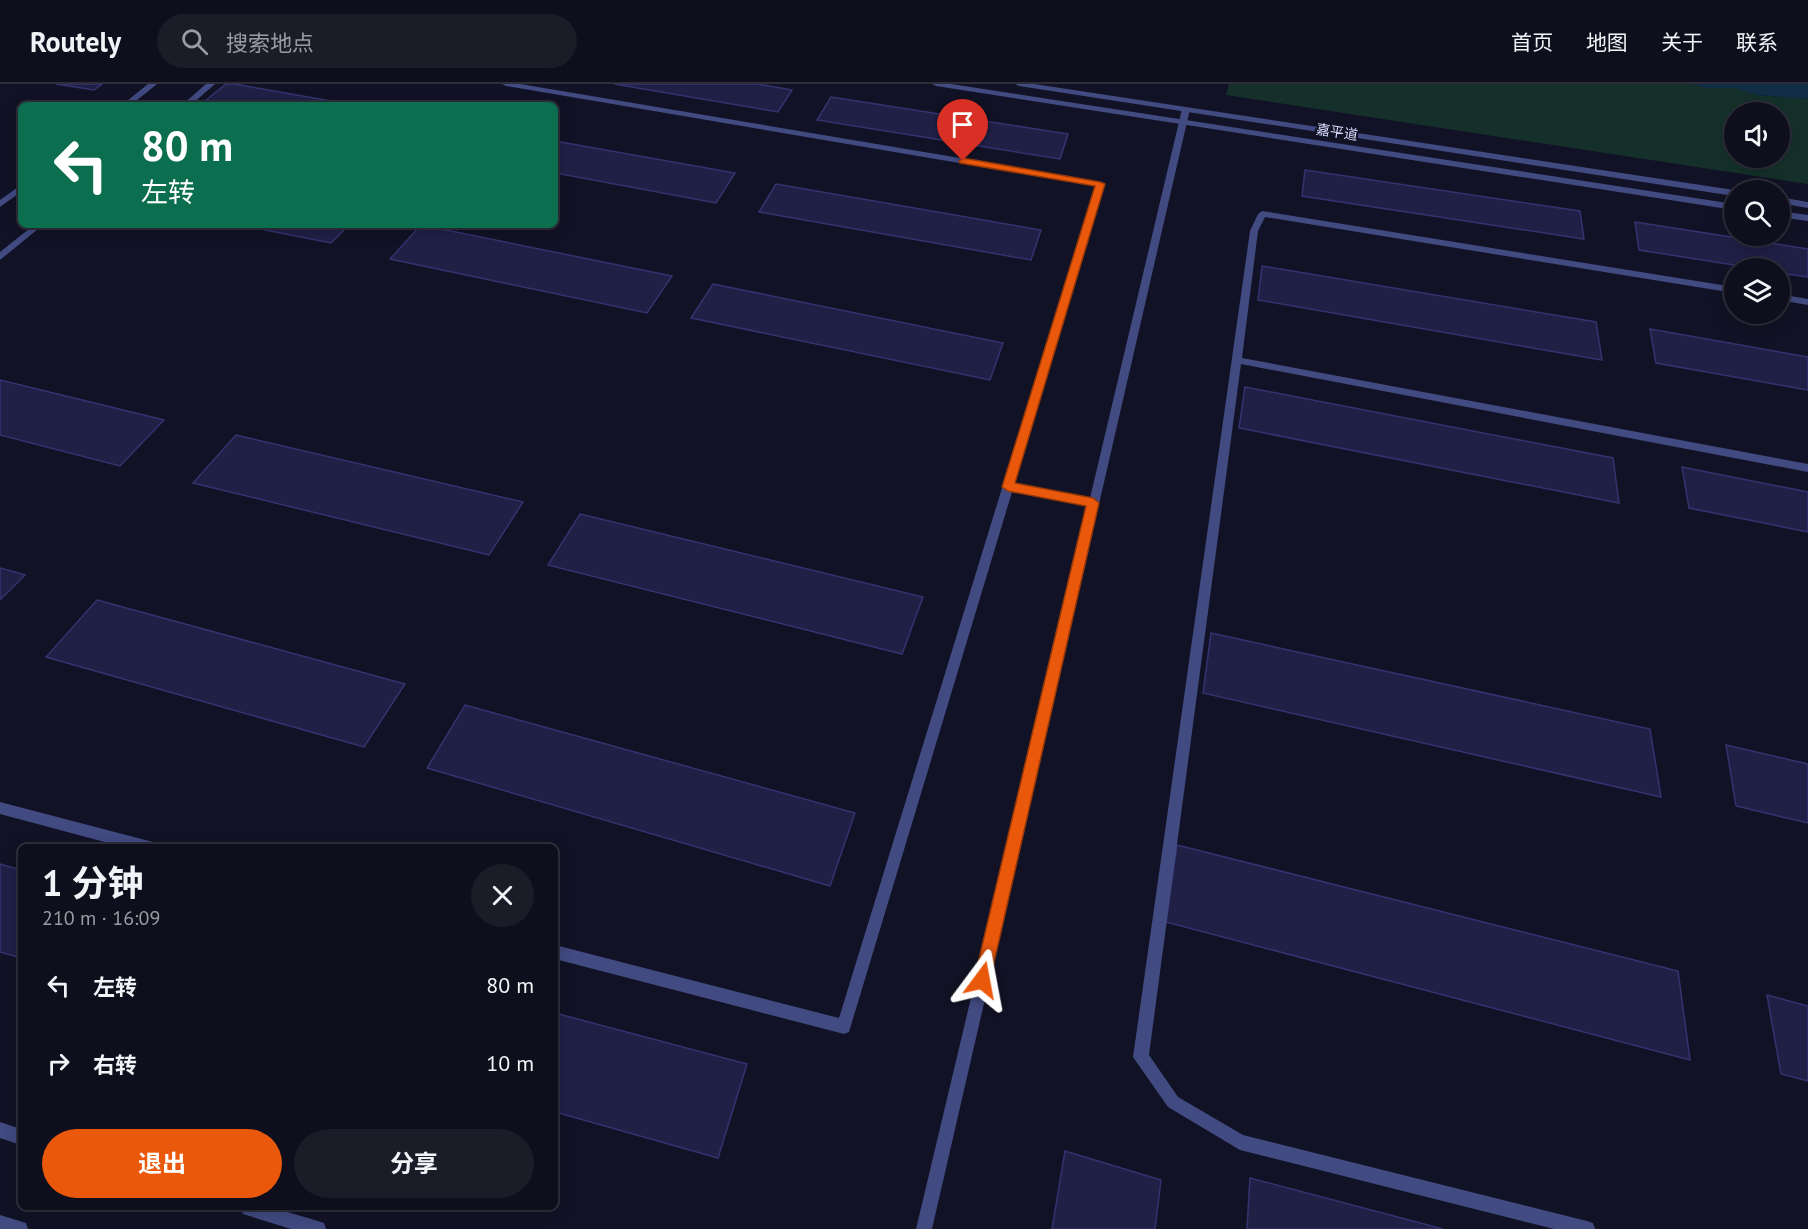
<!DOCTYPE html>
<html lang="zh">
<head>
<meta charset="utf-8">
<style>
  body { margin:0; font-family:"PT Sans","Noto Sans SC",sans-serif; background:#1c1c29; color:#f1f3f6; height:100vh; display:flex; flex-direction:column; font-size:22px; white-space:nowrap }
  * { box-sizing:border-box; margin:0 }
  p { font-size:20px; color:#9b9ca3 }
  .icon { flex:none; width:33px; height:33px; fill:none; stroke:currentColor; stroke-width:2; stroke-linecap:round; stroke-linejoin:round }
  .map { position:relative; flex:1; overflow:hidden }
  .sheet { position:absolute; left:18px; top:760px; width:540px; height:366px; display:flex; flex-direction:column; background:#0e0e1c; border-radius:9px; box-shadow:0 3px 15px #0003,0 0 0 2px #2e2e3b }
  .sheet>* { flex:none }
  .hud { position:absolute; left:18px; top:18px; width:540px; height:126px; border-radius:9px; box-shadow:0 3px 15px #0003,0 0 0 2px #2e2e3b; background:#0b6e4f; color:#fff; overflow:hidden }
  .fabs { position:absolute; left:1724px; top:18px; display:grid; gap:12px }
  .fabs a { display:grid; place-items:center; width:66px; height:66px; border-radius:50%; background:#0e0e1c; box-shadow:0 3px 15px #0003,0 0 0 2px #2e2e3b; font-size:30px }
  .pin { position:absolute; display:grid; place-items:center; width:51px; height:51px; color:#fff; margin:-62px -26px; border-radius:50% 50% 50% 0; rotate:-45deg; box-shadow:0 0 6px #0007 }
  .pin .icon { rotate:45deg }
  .me { position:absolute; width:66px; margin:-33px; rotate:13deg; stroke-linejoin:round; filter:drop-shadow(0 0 4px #0008) }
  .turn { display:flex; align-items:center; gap:21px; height:126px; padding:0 24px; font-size:27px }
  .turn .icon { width:78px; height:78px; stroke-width:2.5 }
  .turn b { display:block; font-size:42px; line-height:51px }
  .round { display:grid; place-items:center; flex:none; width:63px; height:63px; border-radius:32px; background:#1c1c29 }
  .overview { display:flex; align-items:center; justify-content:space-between; height:102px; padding:0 24px }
  h1 { font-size:36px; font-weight:700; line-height:45px }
  .primary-button { display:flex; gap:12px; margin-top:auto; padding:12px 24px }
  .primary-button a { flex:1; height:69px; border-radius:36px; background:#ea580c; color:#fff; font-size:24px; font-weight:700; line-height:69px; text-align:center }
  .primary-button a+a { background:#1c1c29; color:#f1f3f6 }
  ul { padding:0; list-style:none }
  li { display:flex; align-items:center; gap:18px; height:78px; padding:0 24px }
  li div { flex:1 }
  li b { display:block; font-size:22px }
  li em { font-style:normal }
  header { display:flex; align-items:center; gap:36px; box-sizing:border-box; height:84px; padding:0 30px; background:#0e0e1c; border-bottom:2px solid #2e2e3b }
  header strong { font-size:28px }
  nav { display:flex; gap:33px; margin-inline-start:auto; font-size:21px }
  .search { width:420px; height:54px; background:#1c1c29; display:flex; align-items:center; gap:15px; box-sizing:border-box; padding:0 21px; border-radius:33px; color:#9b9ca3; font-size:22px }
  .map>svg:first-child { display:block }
  .green { fill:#15302a; fill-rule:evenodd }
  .water { fill:#112e46 }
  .building { fill:#201f46; stroke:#343370; stroke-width:1.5 }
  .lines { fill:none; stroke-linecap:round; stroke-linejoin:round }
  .minor { fill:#414a81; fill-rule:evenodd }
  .tertiary { fill:#414a81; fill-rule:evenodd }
  .route { fill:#ea580c; stroke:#983908; stroke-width:1.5 }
  .labels { text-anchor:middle; stroke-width:4.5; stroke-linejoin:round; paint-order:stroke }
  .far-street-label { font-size:14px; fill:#dadcfc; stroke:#121226 }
</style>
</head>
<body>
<header>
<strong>Routely</strong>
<div class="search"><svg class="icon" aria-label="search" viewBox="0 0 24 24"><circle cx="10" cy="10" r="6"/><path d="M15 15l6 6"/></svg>搜索地点</div>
<nav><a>首页</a><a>地图</a><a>关于</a><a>联系</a></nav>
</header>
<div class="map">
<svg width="1808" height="1145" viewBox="0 0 1808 1145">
  <rect width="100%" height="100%" fill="#121226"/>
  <path class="green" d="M1229,0h462l16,4h28l22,7 51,4v85l-582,-89zM1734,28h45v46h-45z"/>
  <polygon class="water" points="1691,0 1808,0 1808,15 1757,11 1735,4 1707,4"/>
  <g class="building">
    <polygon points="56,0 102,0 94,6"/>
    <polygon points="226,0 234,0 354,21 200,21"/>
    <polygon points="614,0 758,0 792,6 778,28"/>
    <polygon points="831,13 1068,50 1060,75 817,36"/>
    <polygon points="555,57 735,89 716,119 555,89"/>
    <polygon points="1305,86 1580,127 1584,155 1302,112"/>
    <polygon points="776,100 1041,146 1031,176 759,128"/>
    <polygon points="1635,138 1808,165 1808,193 1779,189 1779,184 1753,184 1639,166"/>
    <polygon points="240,141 349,141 331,159"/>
    <polygon points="421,141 672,192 647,229 390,175"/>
    <polygon points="1262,182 1596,238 1602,276 1258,216"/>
    <polygon points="713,200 1003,259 990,296 691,234"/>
    <polygon points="1650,245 1808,273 1808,306 1656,279"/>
    <polygon points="0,296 164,336 120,382 0,351"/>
    <polygon points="1245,303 1613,374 1619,419 1239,344"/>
    <polygon points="236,351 523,418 489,471 193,399"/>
    <polygon points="1682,383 1808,408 1808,448 1689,424"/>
    <polygon points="580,430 923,513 902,570 548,481"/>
    <polygon points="0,484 25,491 0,516"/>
    <polygon points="97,516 405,600 364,663 46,573"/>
    <polygon points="1211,549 1650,645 1661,713 1203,609"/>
    <polygon points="465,621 855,729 830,802 427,684"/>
    <polygon points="1726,661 1808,680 1808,739 1736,722"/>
    <polygon points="1177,761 1678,887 1690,976 1166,838"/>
    <polygon points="0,780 21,786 21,874 0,868"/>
    <polygon points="1767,911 1808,922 1808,997 1781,990"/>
    <polygon points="555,929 747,980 718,1074 555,1028"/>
    <polygon points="1065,1067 1161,1096 1155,1145 1052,1145"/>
    <polygon points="1250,1094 1443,1145 1247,1145"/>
  </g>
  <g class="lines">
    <g class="minor">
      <polygon points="148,0 157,0 131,21 122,21"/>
      <polygon points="206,0 215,0 191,21 182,21"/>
      <polygon points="502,0 520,0 1103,98 1104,100 1014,400 1090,414 1182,25 1186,23 1190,25 932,1145 916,1145 1088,422 1012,408 849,948 844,950 555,875 555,861 839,934 1095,102 506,2"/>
      <polygon points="21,101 21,108 0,123 0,116"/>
      <polygon points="1262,127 1734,203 1734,209 1265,133 1258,147 1242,274 1808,380 1808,388 1241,280 1149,971 1178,1013 1243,1051 1587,1137 1593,1139 1595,1145 1554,1145 1240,1066 1168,1023 1133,973 1250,147 1258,130"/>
      <polygon points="34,141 43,141 0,176 0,168"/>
      <polygon points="1779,210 1808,215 1808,221 1779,216"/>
      <polygon points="0,718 153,758 158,759 160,764 127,764 0,730"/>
    </g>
    <g class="tertiary">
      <polygon points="932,0 951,0 1734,120 1734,126 936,2"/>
      <polygon points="1015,0 1034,0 1734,106 1734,112 1019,2"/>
      <polygon points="1779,113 1808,118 1808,124 1779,119"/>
      <polygon points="1779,127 1808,131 1808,137 1779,133"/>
      <polygon points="0,1038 21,1045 21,1061 0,1054"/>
      <polygon points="241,1124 274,1124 318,1137 324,1139 326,1145 291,1145 243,1130"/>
      <polygon points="0,1131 26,1139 28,1145 0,1145"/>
    </g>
  </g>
  <polygon class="route" points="963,74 1100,98 1105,100 1015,399 1093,414 1099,419 990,896 988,901 982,904 976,901 974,896 1086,422 1008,407 1002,403 1095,102 960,79 959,77"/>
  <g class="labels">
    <g class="far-street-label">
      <text transform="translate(1337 48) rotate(9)" y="5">嘉平道</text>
    </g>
  </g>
</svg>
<div class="fabs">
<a><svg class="icon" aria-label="sound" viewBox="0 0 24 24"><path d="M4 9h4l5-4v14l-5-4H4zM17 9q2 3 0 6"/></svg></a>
<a><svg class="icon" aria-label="search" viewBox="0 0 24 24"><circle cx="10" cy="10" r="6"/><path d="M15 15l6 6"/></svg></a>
<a><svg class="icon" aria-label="layers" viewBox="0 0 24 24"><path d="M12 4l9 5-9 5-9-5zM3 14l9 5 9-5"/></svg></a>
</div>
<div class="pin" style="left:963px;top:77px;background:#d93025"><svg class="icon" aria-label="arrive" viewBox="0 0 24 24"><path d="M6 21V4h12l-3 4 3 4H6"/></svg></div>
<svg class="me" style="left:982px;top:896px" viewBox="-20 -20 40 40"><path d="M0-17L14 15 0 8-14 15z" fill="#ea580c" stroke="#fff" stroke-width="4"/></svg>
<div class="hud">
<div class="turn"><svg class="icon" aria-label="left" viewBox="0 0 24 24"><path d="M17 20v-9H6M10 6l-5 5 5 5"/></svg><div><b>80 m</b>左转</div></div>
</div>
<section class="sheet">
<div class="overview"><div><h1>1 分钟</h1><p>210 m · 16:09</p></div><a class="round"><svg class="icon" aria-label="close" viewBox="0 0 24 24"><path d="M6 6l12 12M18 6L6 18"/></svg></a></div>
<ul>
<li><svg class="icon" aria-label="left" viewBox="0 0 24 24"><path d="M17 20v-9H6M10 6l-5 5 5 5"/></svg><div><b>左转</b></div><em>80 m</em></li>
<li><svg class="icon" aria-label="right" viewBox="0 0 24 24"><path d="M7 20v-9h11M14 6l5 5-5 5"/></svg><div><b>右转</b></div><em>10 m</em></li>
</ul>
<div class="primary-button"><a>退出</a><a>分享</a></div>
</section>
</div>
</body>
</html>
